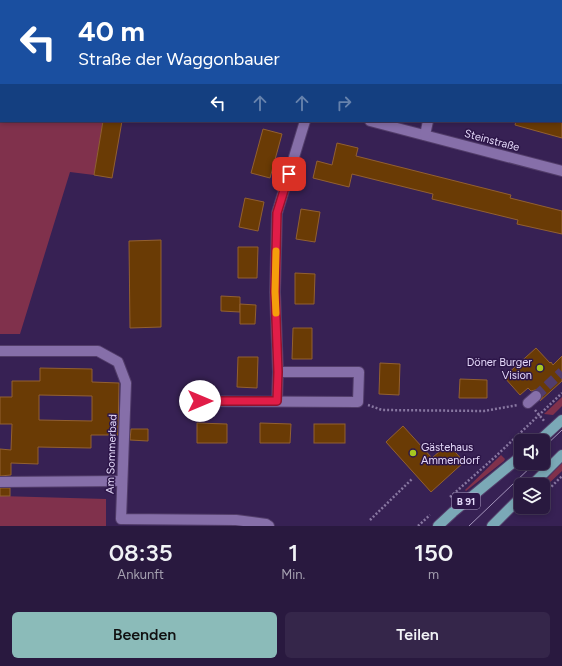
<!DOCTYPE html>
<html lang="de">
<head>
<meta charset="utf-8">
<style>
  body { margin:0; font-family:Figtree,sans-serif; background:#35264a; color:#f1f3f6; height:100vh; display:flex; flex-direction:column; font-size:15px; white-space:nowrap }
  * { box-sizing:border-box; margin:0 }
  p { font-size:13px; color:#a5a0b0 }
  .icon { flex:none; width:22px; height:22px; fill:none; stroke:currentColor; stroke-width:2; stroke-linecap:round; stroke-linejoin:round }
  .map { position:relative; height:526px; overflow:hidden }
  .drawer { display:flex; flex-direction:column; background:#29193f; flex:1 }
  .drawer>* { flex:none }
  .guide { position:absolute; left:0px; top:0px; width:562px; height:122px; box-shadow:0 2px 6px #0003,0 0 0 1px #453859; background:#1a4fa0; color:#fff; overflow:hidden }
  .fabs { position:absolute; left:514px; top:434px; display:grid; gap:8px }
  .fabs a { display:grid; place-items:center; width:36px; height:36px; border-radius:6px; background:#29193f; box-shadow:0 2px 6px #0003,0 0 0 1px #453859; font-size:20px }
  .pin { position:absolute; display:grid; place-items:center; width:34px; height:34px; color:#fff; margin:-17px; border-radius:8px; box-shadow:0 2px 6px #0006 }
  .me { position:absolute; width:44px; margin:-22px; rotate:90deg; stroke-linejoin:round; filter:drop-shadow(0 0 3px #0008) }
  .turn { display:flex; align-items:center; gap:14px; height:84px; padding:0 12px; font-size:18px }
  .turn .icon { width:52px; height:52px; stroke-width:2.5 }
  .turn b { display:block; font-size:28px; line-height:34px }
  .lanes { display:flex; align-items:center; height:38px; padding:0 12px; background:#0003; justify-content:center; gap:20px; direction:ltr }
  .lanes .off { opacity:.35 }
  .eta { display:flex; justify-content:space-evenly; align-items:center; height:68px; text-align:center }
  .eta b { font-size:24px; font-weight:600; line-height:28px }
  .cta { display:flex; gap:8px; margin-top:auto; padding:8px 12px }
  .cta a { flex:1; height:46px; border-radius:6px; background:#8bbbb9; color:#111; font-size:16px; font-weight:600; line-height:46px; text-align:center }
  .cta a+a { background:#35264a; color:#f1f3f6 }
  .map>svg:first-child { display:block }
  .green { fill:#80314c }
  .building { fill:#6a3b05; stroke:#926031; fill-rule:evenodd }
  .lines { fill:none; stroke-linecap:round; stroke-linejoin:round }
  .minor-tunnel { stroke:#513d6d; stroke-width:10; stroke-dasharray:10 5; stroke-linecap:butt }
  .minor-casing { stroke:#523d6a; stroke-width:12 }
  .major-casing { stroke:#523d6a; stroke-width:12 }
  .path { stroke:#8877a1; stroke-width:2.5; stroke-dasharray:2 2; stroke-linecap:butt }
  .minor { stroke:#866fa9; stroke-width:10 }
  .major { stroke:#7ba9b7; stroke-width:10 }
  .tram { stroke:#a495bc; stroke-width:1 }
  .route-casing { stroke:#92132f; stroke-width:10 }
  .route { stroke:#e11d48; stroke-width:7 }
  .slow { stroke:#f59e0b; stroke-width:7 }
  .poi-dot { fill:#a6c821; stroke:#2d1649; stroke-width:1.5 }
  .labels { text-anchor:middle; stroke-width:3; stroke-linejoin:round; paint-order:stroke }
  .shield { fill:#2d1649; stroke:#ad9ec4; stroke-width:1 }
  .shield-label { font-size:10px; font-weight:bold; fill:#e4d9f9 }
  .street-label { font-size:11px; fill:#e4d9f9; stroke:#2d1649 }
  .poi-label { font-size:11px; fill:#e4d9f9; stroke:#2d1649; text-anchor:end }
</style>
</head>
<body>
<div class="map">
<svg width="562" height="526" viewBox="0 0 562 526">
  <rect width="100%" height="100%" fill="#372154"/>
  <g class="green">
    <polygon points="0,0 127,0 127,1 1,1 1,121 103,121 94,175 70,172 20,334 0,334"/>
    <polygon points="562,397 562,406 553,415 544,414"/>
    <polygon points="501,455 505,459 504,461 466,491 465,490"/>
    <polygon points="562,463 562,471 543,489 543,485 541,485"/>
    <polygon points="0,496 106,499 106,526 0,526"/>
  </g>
  <g class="building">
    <polygon points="103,121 122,121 112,178 94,175"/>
    <polygon points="516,121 562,121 562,138 515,125"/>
    <polygon points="263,129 282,134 270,178 251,173"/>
    <polygon points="337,143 358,148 356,156 511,195 510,198 562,211 562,234 517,224 518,220 432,199 433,194 352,174 349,187 313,178 317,161 332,165"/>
    <polygon points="245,198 264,202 258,231 239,227"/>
    <polygon points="301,209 320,212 315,242 296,239"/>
    <polygon points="161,240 161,327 130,328 129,241"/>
    <polygon points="238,247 258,247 257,278 238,278"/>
    <polygon points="295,273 315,274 314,304 295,304"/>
    <polygon points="221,296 240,297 240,312 221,311"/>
    <polygon points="240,304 256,305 255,324 240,324"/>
    <polygon points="293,328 312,328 312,359 292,359"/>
    <polygon points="536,348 550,363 551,362 553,365 562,356 562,381 540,401 542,398 542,395 541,392 538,390 535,390 531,391 528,388 520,395 504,377"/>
    <polygon points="238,357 258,357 257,388 237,387"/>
    <polygon points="380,363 400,364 399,395 379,394"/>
    <path d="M40,368l52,1v13l27,1 -1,52h-27v13l-53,-1v17l-27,-1v12l-11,1v-27l11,1 1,-26h-12v-27h12v-16h28zM39,395l53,1v25l-53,-1z"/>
    <polygon points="460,379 487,380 487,398 459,398"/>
    <polygon points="197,423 227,424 227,443 197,443"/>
    <polygon points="260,423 291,424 290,443 260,443"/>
    <rect x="314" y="424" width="31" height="19"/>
    <polygon points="403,426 432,458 448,444 464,462 431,492 386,442"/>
    <polygon points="131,429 148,429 148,441 130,440"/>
    <rect x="0" y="488" width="10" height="8"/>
  </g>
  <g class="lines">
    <polyline class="minor-tunnel" points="536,396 562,372"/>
    <g class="minor-casing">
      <g id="minor">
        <polyline points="338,1 339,0"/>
        <polyline points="561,104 562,104"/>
        <polyline points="370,121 562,171"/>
        <polyline points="425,135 428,121"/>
        <polyline points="0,351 98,351 118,362 126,383 121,519 236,520 266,524 269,526"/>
        <polyline points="185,401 358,402 359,372 278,372"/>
        <polyline points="277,401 278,372 275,292 277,213 305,121"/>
        <polyline points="528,403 536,396"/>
        <polyline points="0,482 122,481"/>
      </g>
    </g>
    <g class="major-casing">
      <g id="major">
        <polyline points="539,441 562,420"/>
        <polyline points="532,485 562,455"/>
        <polyline points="438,526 453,512 521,456"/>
        <polyline points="492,526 521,497"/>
      </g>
    </g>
    <g class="path">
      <polyline points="368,405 382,410 484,411 518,405"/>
      <polyline points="535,410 545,422"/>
      <polyline points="543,495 562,476"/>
      <polyline points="450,497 495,457 562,393"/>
      <polyline points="370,520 412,479"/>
      <polyline points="418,526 430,515"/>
    </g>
    <use href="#minor" class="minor"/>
    <use href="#major" class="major"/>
    <g class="tram">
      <polyline points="543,448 562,430"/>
      <polyline points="469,526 535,463"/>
    </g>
  </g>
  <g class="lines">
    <g class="route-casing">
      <polyline id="route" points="200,401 277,401 278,372 275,292 277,213 289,174"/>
    </g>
    <use href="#route" class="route"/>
    <polyline class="slow" points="276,313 275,292 276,251"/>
  </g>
  <g class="poi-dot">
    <circle cx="540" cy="368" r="4"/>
    <circle cx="413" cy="453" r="4"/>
  </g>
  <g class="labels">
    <rect class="shield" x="452" y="493" width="28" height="16" rx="3"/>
    <g class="shield-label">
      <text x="466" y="505">B 91</text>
    </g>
    <g class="street-label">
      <text transform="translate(492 140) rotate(15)" y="4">Steinstraße</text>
      <text transform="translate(111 454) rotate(-88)" y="4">Am Sommerbad</text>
    </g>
    <g class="poi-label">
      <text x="532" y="366">Döner Burger<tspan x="532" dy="13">Vision</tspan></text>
      <text x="421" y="451" text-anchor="start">Gästehaus<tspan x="421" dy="13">Ammendorf</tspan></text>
    </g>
  </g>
</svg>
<div class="fabs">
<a><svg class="icon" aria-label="sound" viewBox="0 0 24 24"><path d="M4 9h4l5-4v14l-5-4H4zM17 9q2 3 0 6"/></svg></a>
<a><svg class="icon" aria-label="layers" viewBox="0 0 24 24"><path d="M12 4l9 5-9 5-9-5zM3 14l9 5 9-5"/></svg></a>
</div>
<div class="pin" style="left:289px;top:174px;background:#d93025"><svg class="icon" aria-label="arrive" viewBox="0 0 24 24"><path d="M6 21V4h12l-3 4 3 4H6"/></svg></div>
<svg class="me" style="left:200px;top:401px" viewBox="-20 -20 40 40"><circle r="19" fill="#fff"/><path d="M0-13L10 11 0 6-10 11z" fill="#e11d48"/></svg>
<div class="guide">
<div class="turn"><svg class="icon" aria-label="left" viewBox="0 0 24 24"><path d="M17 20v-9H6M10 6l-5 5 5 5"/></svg><div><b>40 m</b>Straße der Waggonbauer</div></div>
<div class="lanes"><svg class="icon" aria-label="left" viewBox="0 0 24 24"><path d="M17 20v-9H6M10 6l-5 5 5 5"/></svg><svg class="icon off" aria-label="ahead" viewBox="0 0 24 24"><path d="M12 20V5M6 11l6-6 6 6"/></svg><svg class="icon off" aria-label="ahead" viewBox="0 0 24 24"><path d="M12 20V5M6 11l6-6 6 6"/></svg><svg class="icon off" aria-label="right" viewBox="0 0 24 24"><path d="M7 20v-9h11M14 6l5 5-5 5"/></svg></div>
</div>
</div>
<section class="drawer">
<div class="eta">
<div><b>08:35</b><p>Ankunft</p></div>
<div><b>1</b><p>Min.</p></div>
<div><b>150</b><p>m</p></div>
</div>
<div class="cta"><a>Beenden</a><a>Teilen</a></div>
</section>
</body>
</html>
